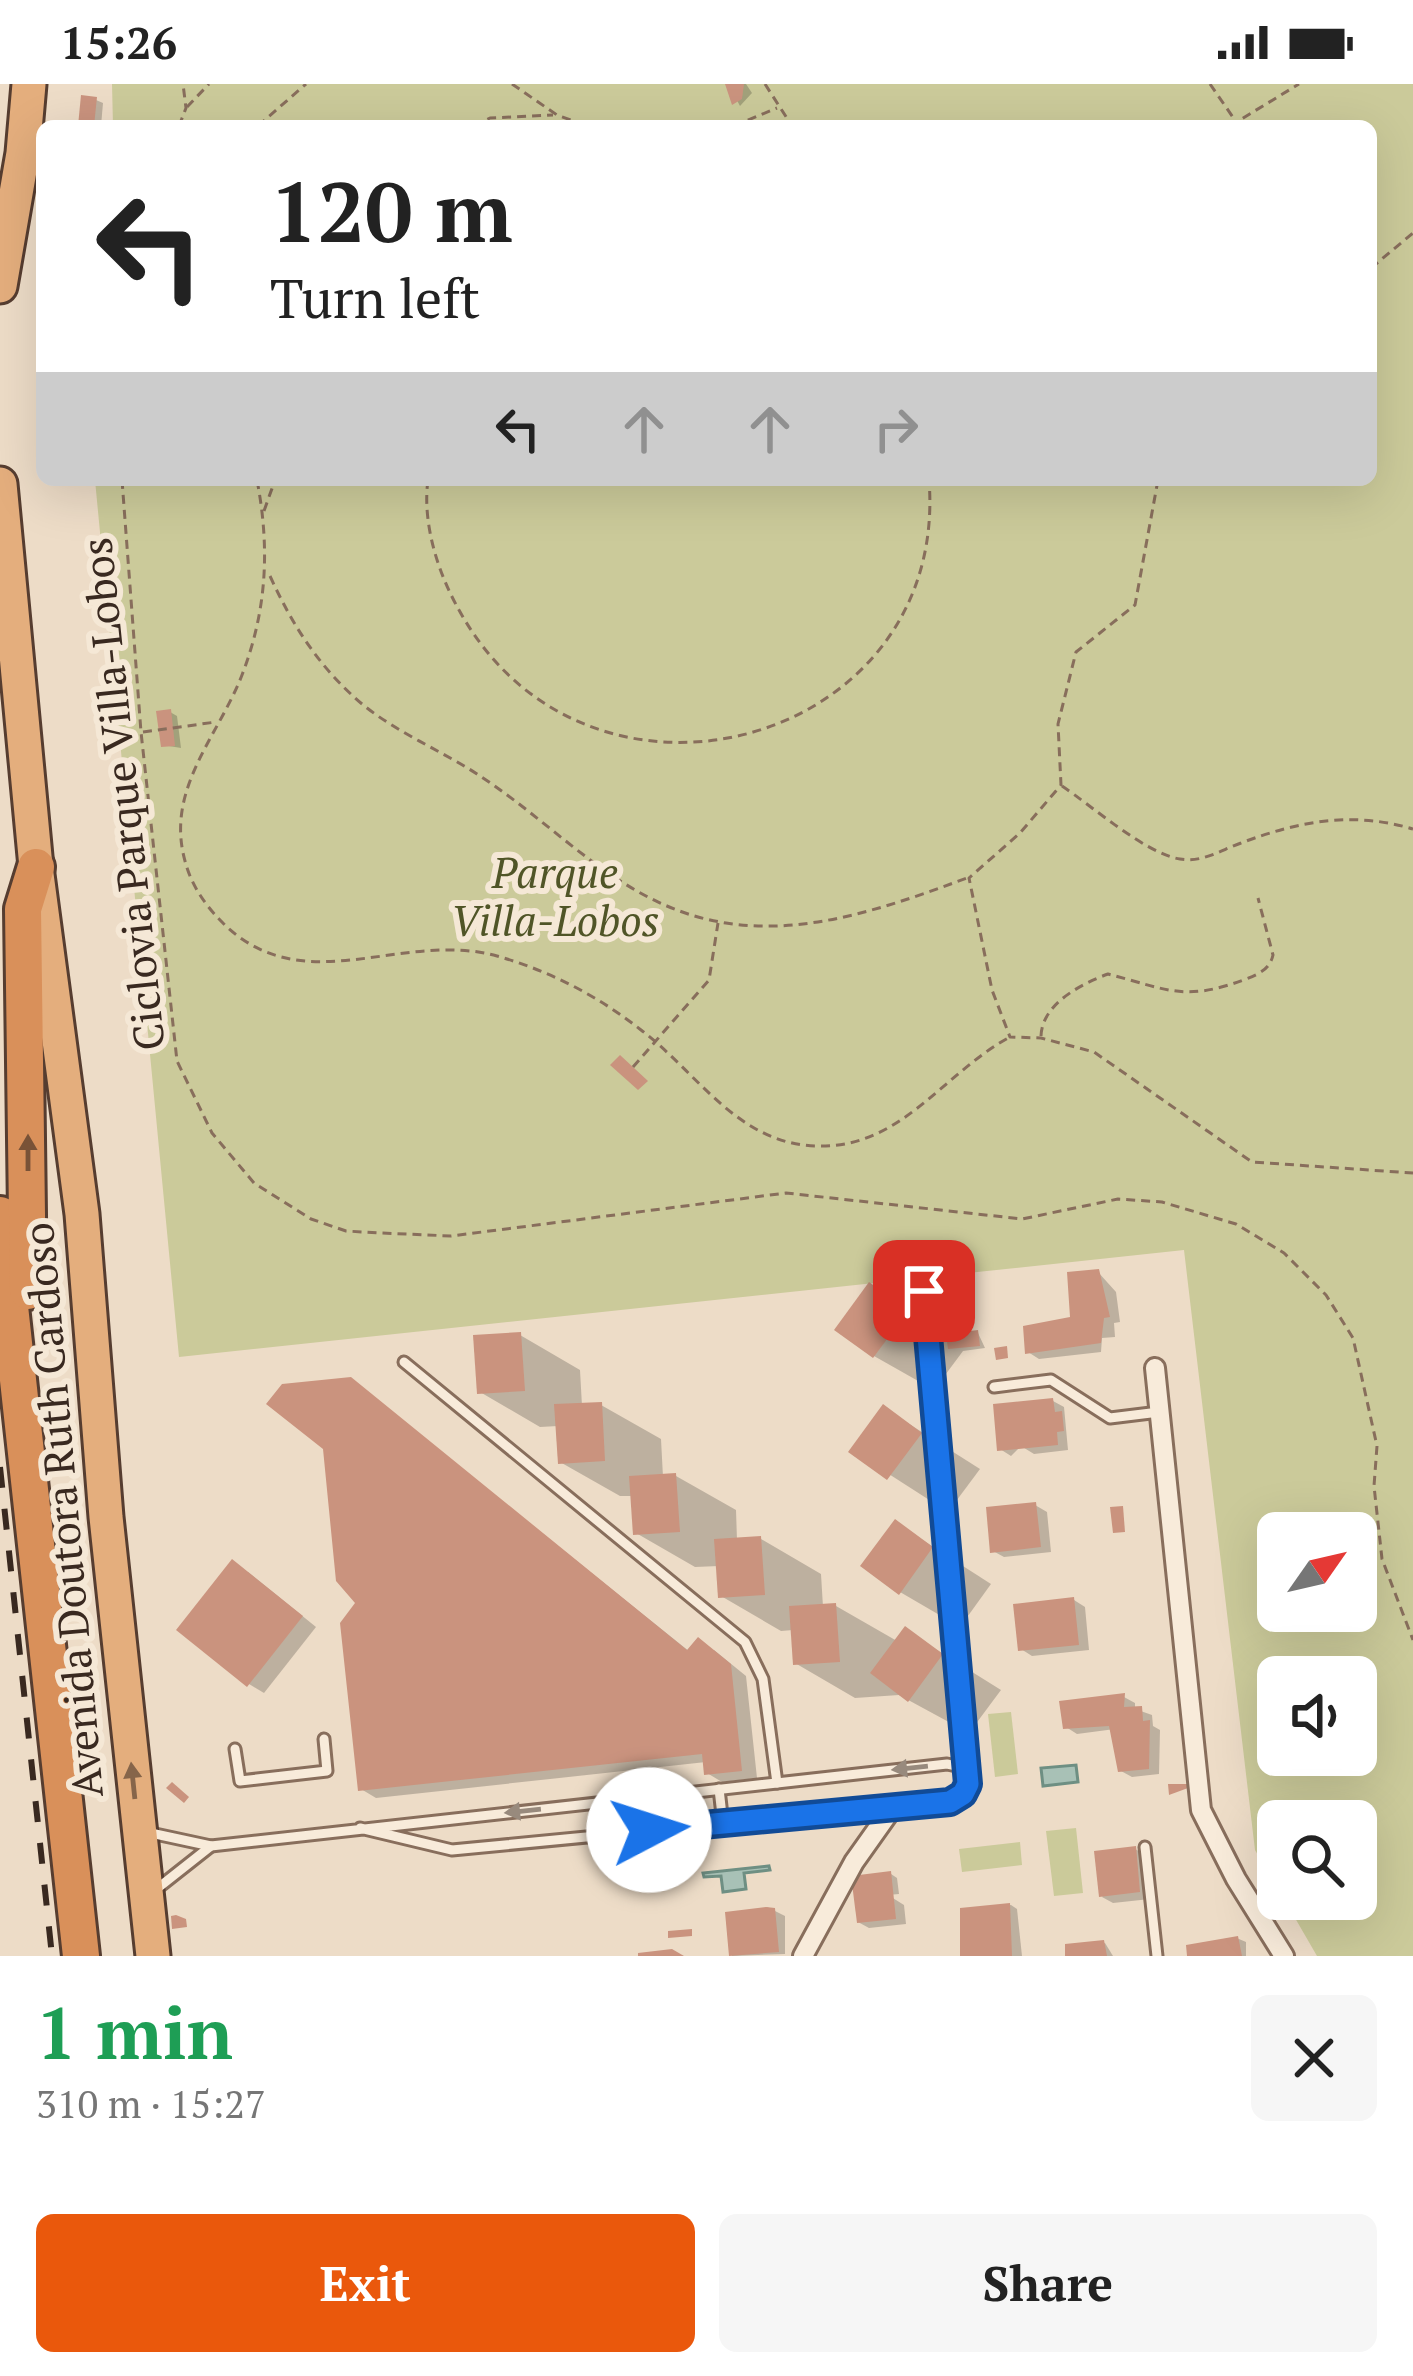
<!DOCTYPE html>
<html lang="en">
<head>
<meta charset="utf-8">
<style>
  body { margin:0; font-family:"PT Serif",serif; background:#f6f6f6; color:#222; height:100vh; display:flex; flex-direction:column; font-size:45px; white-space:nowrap }
  * { box-sizing:border-box; margin:0 }
  p { font-size:39px; color:#767676 }
  .icon { flex:none; width:66px; height:66px; fill:none; stroke:currentColor; stroke-width:2; stroke-linecap:round; stroke-linejoin:round }
  .map { position:relative; height:1872px; overflow:hidden }
  .panel { display:flex; flex-direction:column; background:#fff; flex:1 }
  .panel>* { flex:none }
  .hud { position:absolute; left:36px; top:36px; width:1341px; height:366px; border-radius:18px; box-shadow:0 12px 48px #0002; background:#fff; color:#222; overflow:hidden }
  .needle { width:78px; rotate:56deg }
  .buttons { position:absolute; left:1257px; top:1428px; display:grid; gap:24px }
  .buttons a { display:grid; place-items:center; width:120px; height:120px; border-radius:18px; background:#fff; box-shadow:0 12px 48px #0002; font-size:60px }
  .pin { position:absolute; display:grid; place-items:center; width:102px; height:102px; color:#fff; margin:-51px; border-radius:24px; box-shadow:0 6px 18px #0006 }
  .me { position:absolute; width:132px; margin:-66px; rotate:85deg; stroke-linejoin:round; filter:drop-shadow(0 0 9px #0008) }
  .turn { display:flex; align-items:center; gap:42px; height:252px; padding:0 36px; font-size:54px }
  .turn .icon { width:156px; height:156px; stroke-width:2.5 }
  .turn b { display:block; font-size:84px; line-height:102px }
  .lanes { display:flex; align-items:center; height:114px; padding:0 36px; background:#0003; justify-content:center; gap:60px; direction:ltr }
  .lanes .off { opacity:.35 }
  .round { display:grid; place-items:center; flex:none; width:126px; height:126px; border-radius:18px; background:#f6f6f6 }
  .head { display:flex; align-items:center; justify-content:space-between; height:204px; padding:0 36px }
  h1 { font-size:72px; font-weight:700; line-height:90px; color:#1e9e55 }
  .button { display:flex; gap:24px; margin-top:auto; padding:24px 36px }
  .button a { flex:1; height:138px; border-radius:18px; background:#ea580c; color:#fff; font-size:48px; font-weight:700; line-height:138px; text-align:center }
  .button a+a { background:#f6f6f6; color:#222 }
  .status { display:flex; justify-content:space-between; align-items:center; height:84px; padding:0 60px; background:#fff; direction:ltr }
  .status svg { height:33px; fill:currentColor }
  .map>svg:first-child { display:block }
  .green { fill:#cbca9a; fill-rule:evenodd }
  .water { fill:#a8c1b6; stroke:#6e8f83; stroke-width:3 }
  .shadow { fill:#0003 }
  .building { fill:#ca937e }
  .lines { fill:none; stroke-linecap:round; stroke-linejoin:round }
  .service-casing { stroke:#886e5c; stroke-width:15 }
  .minor-casing { stroke:#886e5c; stroke-width:24 }
  .trunk-casing { stroke:#563d30; stroke-width:39 }
  .motorway-casing { stroke:#563d30; stroke-width:42 }
  .path { stroke:#886e5c; stroke-width:3; stroke-dasharray:9 6; stroke-linecap:butt }
  .service { stroke:#f8ebda; stroke-width:9 }
  .minor { stroke:#f8ebda; stroke-width:18 }
  .trunk { stroke:#e4ae7d; stroke-width:33 }
  .motorway { stroke:#d9905a; stroke-width:36 }
  .rail { stroke:#392920; stroke-width:6; stroke-dasharray:21 21; stroke-linecap:butt }
  .oneway { fill:#795237 }
  .oneway2 { fill:#988a7d }
  .oneway3 { fill:#86654a }
  .route-casing { stroke:#114b97; stroke-width:30 }
  .route { stroke:#1a73e8; stroke-width:21 }
  .labels { text-anchor:middle; stroke-width:12; stroke-linejoin:round; paint-order:stroke }
  .street-label { font-size:42px; fill:#392920; stroke:#f5e8d6 }
  .park-label { font-size:42px; font-style:italic; fill:#505527; stroke:#f5e8d6 }
</style>
</head>
<body>
<div class="status"><b>15:26</b><svg viewBox="0 0 49 12"><path d="M0 12V9h3v3zM5 12V6h3v6zM10 12V3h3v9zM15 12V0h3v12zM26 1h20v11H26zM47 4h2v5h-2z"/></svg></div>
<div class="map">
<svg width="1413" height="1872" viewBox="0 0 1413 1872">
  <rect width="100%" height="100%" fill="#eddcc7"/>
  <g class="green">
    <path d="M112,0h1301v1872h-96l-33,-57h72v-78h-78v68l-23,-39 -71,-600 -1005,107 -84,-877h1276v-354h-1258zM1278,1449h78v78h-78zM1278,1593h78v78h-78z"/>
    <polygon points="1011,1628 1018,1690 995,1693 988,1630"/>
    <polygon points="1076,1744 1083,1809 1054,1812 1046,1747"/>
    <polygon points="1020,1758 1022,1781 962,1788 959,1765"/>
  </g>
  <g class="water">
    <polygon points="1076,1681 1078,1698 1043,1702 1041,1684"/>
    <polygon points="769,1782 770,1786 744,1789 746,1805 723,1808 721,1792 704,1793 703,1789"/>
  </g>
  <g class="shadow">
    <polygon points="728,0 746,0 752,9 740,22"/>
    <polygon points="96,16 103,19 101,42 83,42"/>
    <polygon points="170,628 177,632 181,664 163,661"/>
    <polygon points="1098,1188 1116,1208 1120,1238 1114,1239 1115,1253 1102,1254 1101,1268 1039,1275 1028,1268 1073,1235"/>
    <polygon points="870,1202 951,1252 978,1249 985,1264 963,1267 934,1306 874,1272"/>
    <polygon points="520,1251 580,1286 582,1322 601,1321 661,1355 663,1393 676,1392 736,1426 737,1456 761,1455 821,1490 823,1523 836,1522 897,1557 905,1546 1001,1606 969,1649 899,1611 855,1614 795,1579 793,1546 781,1547 721,1512 719,1482 695,1483 636,1449 633,1412 620,1412 560,1378 558,1342 540,1343 480,1308"/>
    <polygon points="351,1296 690,1568 714,1566 746,1592 757,1694 722,1698 707,1689 706,1678 376,1714 361,1705"/>
    <polygon points="1053,1317 1064,1323 1068,1366 1034,1370 1021,1362 1011,1372 1000,1365"/>
    <polygon points="884,1324 980,1385 948,1428 853,1367"/>
    <polygon points="1035,1421 1047,1428 1051,1468 1004,1473 993,1467"/>
    <polygon points="896,1439 991,1500 960,1543 900,1508"/>
    <polygon points="248,1488 316,1543 264,1609 249,1600"/>
    <polygon points="1074,1516 1085,1523 1089,1566 1032,1572 1021,1565"/>
    <polygon points="1124,1613 1135,1619 1135,1625 1152,1631 1153,1642 1160,1646 1159,1690 1132,1693 1121,1687 1115,1645 1077,1650 1066,1643"/>
    <polygon points="1135,1765 1142,1769 1150,1815 1113,1819 1102,1813"/>
    <polygon points="891,1790 897,1794 899,1810 888,1811 904,1821 906,1840 869,1844 858,1838"/>
    <polygon points="1011,1821 1017,1825 1022,1872 963,1872 962,1827"/>
    <polygon points="767,1823 785,1832 785,1870 732,1872 728,1831 769,1830"/>
    <polygon points="1239,1855 1246,1858 1246,1872 1189,1872"/>
    <polygon points="1105,1859 1113,1872 1069,1872 1068,1863"/>
  </g>
  <g class="building">
    <polygon points="725,0 744,0 742,15 732,21"/>
    <polygon points="81,11 97,13 94,42 78,42"/>
    <polygon points="171,625 175,662 161,663 156,627"/>
    <polygon points="620,971 648,997 638,1006 610,981"/>
    <polygon points="1099,1185 1110,1233 1104,1234 1101,1259 1025,1270 1023,1242 1070,1233 1067,1188"/>
    <polygon points="869,1198 908,1227 873,1274 834,1246"/>
    <polygon points="978,1246 980,1262 948,1265 946,1250"/>
    <polygon points="521,1248 525,1307 477,1310 473,1251"/>
    <polygon points="1007,1262 1008,1274 996,1276 994,1264"/>
    <polygon points="351,1293 687,1566 698,1553 731,1580 742,1687 704,1691 702,1670 358,1707 340,1539 355,1519 336,1497 323,1365 266,1320 282,1300"/>
    <polygon points="1053,1314 1055,1328 1062,1327 1064,1347 1057,1348 1058,1361 997,1367 993,1320"/>
    <polygon points="602,1318 605,1377 558,1380 554,1320"/>
    <polygon points="883,1320 922,1349 887,1396 848,1368"/>
    <polygon points="676,1389 680,1448 633,1451 629,1392"/>
    <polygon points="1036,1418 1041,1463 990,1469 986,1423"/>
    <polygon points="1123,1422 1125,1448 1113,1449 1110,1423"/>
    <polygon points="895,1435 933,1463 899,1511 860,1482"/>
    <polygon points="761,1452 765,1511 718,1514 714,1455"/>
    <polygon points="232,1475 303,1532 247,1603 176,1546"/>
    <polygon points="1074,1513 1079,1561 1018,1567 1013,1520"/>
    <polygon points="836,1519 840,1578 793,1581 789,1522"/>
    <polygon points="905,1542 943,1570 908,1618 870,1589"/>
    <polygon points="1125,1609 1124,1623 1142,1622 1143,1637 1150,1636 1149,1685 1118,1688 1109,1642 1063,1645 1059,1617"/>
    <polygon points="172,1698 189,1713 184,1719 166,1704"/>
    <polygon points="1168,1700 1188,1700 1188,1704 1169,1711"/>
    <polygon points="1136,1762 1140,1808 1099,1813 1094,1767"/>
    <polygon points="891,1787 896,1835 857,1839 851,1792"/>
    <polygon points="1010,1819 1012,1872 960,1872 960,1824"/>
    <polygon points="766,1823 775,1824 779,1868 729,1872 725,1828"/>
    <polygon points="176,1831 186,1835 187,1843 172,1845 171,1832"/>
    <polygon points="692,1845 692,1852 668,1854 668,1847"/>
    <polygon points="1238,1852 1242,1872 1187,1872 1186,1861"/>
    <polygon points="1104,1856 1107,1872 1065,1872 1065,1860"/>
    <polygon points="672,1865 684,1872 638,1872 638,1869"/>
  </g>
  <g class="lines">
    <g class="service-casing">
      <g id="service">
        <polyline points="924,1207 966,1684"/>
        <polyline points="404,1278 745,1558 763,1595 777,1699"/>
        <polyline points="994,1303 1051,1296 1110,1334 1159,1328"/>
        <polyline points="235,1665 240,1697 327,1687 324,1655"/>
        <polyline points="719,1705 723,1740"/>
        <polyline points="146,1748 211,1762 947,1680 966,1684 963,1710 949,1718 452,1766 360,1744"/>
        <polyline points="1145,1763 1157,1872"/>
        <polyline points="154,1807 211,1762"/>
      </g>
    </g>
    <g class="minor-casing">
      <g id="minor">
        <polyline points="1155,1284 1201,1726 1236,1795 1284,1872"/>
        <polyline points="803,1872 854,1778 893,1723"/>
      </g>
    </g>
    <g class="trunk-casing">
      <g id="trunk">
        <polyline points="0,202 23,69 29,0"/>
        <polyline points="0,400 36,783 82,1130 106,1433 153,1872"/>
      </g>
    </g>
    <g class="motorway-casing">
      <g id="motorway">
        <polyline points="0,1131 81,1872"/>
        <polyline points="28,1207 23,825 36,783"/>
      </g>
    </g>
    <g class="path">
      <polyline points="512,0 557,31 588,42"/>
      <polyline points="765,0 792,42"/>
      <polyline points="1210,0 1239,42"/>
      <polyline points="187,23 209,0"/>
      <polyline points="179,42 186,24 183,0"/>
      <polyline points="258,42 306,0"/>
      <polyline points="474,42 490,34 553,31"/>
      <polyline points="734,42 777,24"/>
      <polyline points="1230,42 1299,0"/>
      <polyline points="1371,184 1413,149"/>
      <polyline points="122,396 141,648 177,977 212,1049 254,1099 311,1135 346,1147 381,1149 451,1152 786,1109 1022,1135 1118,1115 1162,1118 1236,1140 1284,1169 1326,1211 1353,1254 1377,1362 1374,1402 1382,1475 1413,1556"/>
      <path d="M257,396c13,68 10,130 -15,195 -24,62 -77,114 -57,186 7,27 23,48 43,67 81,72 175,2 269,28 53,15 101,40 144,74 57,43 97,115 177,116 84,2 125,-73 192,-109"/>
      <path d="M428,396c-6,43 10,93 31,130 129,235 491,136 470,-130"/>
      <polyline points="1158,396 1135,521 1076,568 1058,640 1061,701 1020,749 969,794 992,906 1010,953 1041,954 1094,968 1252,1078 1413,1089"/>
      <polyline points="264,427 275,396"/>
      <path d="M270,492c21,46 45,85 83,120 35,33 84,52 124,78 84,54 145,133 249,149 82,13 165,-17 241,-45"/>
      <polyline points="143,648 216,638"/>
      <path d="M1062,702c30,20 84,68 118,73 22,4 41,-9 61,-16 58,-22 112,-32 172,-14"/>
      <path d="M1041,952c1,-32 40,-52 67,-62 61,16 77,28 138,5 13,-5 24,-10 27,-24l-15,-57"/>
      <polyline points="633,983 709,896 718,839"/>
    </g>
    <use href="#service" class="service"/>
    <use href="#minor" class="minor"/>
    <use href="#trunk" class="trunk"/>
    <use href="#motorway" class="motorway"/>
    <polyline class="rail" points="0,1383 52,1872"/>
  </g>
  <defs><path id="oneway-solid" d="M-6-.8H1V-3.2L6.5 0L1 3.2V.8H-6Z" transform="scale(3)"/></defs>
  <use class="oneway" href="#oneway-solid" transform="translate(28 1069) rotate(-90)"/>
  <g class="oneway2">
    <use href="#oneway-solid" transform="translate(910 1684) rotate(174)"/>
    <use href="#oneway-solid" transform="translate(523 1727) rotate(174)"/>
  </g>
  <use class="oneway3" href="#oneway-solid" transform="translate(133 1697) rotate(-96)"/>
  <g class="lines">
    <g class="route-casing">
      <polyline id="route" points="649,1746 950,1718 963,1710 968,1700 924,1207"/>
    </g>
    <use href="#route" class="route"/>
  </g>
  <g class="labels">
    <g class="street-label">
      <text transform="translate(123 710) rotate(-96)" y="15">Ciclovia Parque Villa-Lobos</text>
      <text transform="translate(63 1426) rotate(-95)" y="15">Avenida Doutora Ruth Cardoso</text>
    </g>
    <g class="park-label">
      <text x="555" y="804">Parque<tspan x="555" dy="48">Villa-Lobos</tspan></text>
    </g>
  </g>
</svg>
<div class="buttons">
<a><svg class="needle" viewBox="-14 -14 28 28"><path d="M0-13l5 13h-10z" fill="#e53935"/><path d="M0 13l5-13h-10z" fill="#767676"/></svg></a>
<a><svg class="icon" aria-label="sound" viewBox="0 0 24 24"><path d="M4 9h4l5-4v14l-5-4H4zM17 9q2 3 0 6"/></svg></a>
<a><svg class="icon" aria-label="search" viewBox="0 0 24 24"><circle cx="10" cy="10" r="6"/><path d="M15 15l6 6"/></svg></a>
</div>
<div class="pin" style="left:924px;top:1207px;background:#d93025"><svg class="icon" aria-label="arrive" viewBox="0 0 24 24"><path d="M6 21V4h12l-3 4 3 4H6"/></svg></div>
<svg class="me" style="left:649px;top:1746px" viewBox="-20 -20 40 40"><circle r="19" fill="#fff"/><path d="M0-13L10 11 0 6-10 11z" fill="#1a73e8"/></svg>
<div class="hud">
<div class="turn"><svg class="icon" aria-label="left" viewBox="0 0 24 24"><path d="M17 20v-9H6M10 6l-5 5 5 5"/></svg><div><b>120 m</b>Turn left</div></div>
<div class="lanes"><svg class="icon" aria-label="left" viewBox="0 0 24 24"><path d="M17 20v-9H6M10 6l-5 5 5 5"/></svg><svg class="icon off" aria-label="ahead" viewBox="0 0 24 24"><path d="M12 20V5M6 11l6-6 6 6"/></svg><svg class="icon off" aria-label="ahead" viewBox="0 0 24 24"><path d="M12 20V5M6 11l6-6 6 6"/></svg><svg class="icon off" aria-label="right" viewBox="0 0 24 24"><path d="M7 20v-9h11M14 6l5 5-5 5"/></svg></div>
</div>
</div>
<section class="panel">
<div class="head"><div><h1>1 min</h1><p>310 m · 15:27</p></div><a class="round"><svg class="icon" aria-label="close" viewBox="0 0 24 24"><path d="M6 6l12 12M18 6L6 18"/></svg></a></div>
<div class="button"><a>Exit</a><a>Share</a></div>
</section>
</body>
</html>
